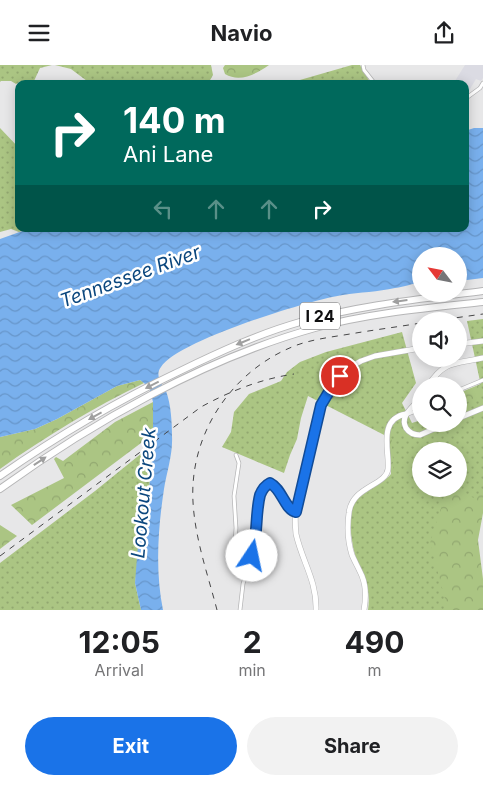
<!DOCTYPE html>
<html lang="en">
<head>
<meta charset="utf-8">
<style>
  body { margin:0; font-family:Inter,sans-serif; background:#f2f2f2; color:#202124; height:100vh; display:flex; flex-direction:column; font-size:19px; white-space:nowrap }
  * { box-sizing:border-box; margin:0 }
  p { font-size:16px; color:#757577 }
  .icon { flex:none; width:28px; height:28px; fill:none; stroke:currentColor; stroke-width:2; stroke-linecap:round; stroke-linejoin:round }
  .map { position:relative; height:545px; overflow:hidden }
  .sheet { display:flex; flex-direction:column; background:#fff; flex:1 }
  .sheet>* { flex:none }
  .banner { position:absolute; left:15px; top:15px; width:454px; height:152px; border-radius:10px; box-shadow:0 2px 12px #0003; background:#00695c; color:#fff; overflow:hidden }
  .needle { width:32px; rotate:302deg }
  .tools { position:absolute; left:412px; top:182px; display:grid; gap:10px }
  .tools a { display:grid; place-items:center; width:55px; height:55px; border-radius:50%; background:#fff; box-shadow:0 2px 12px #0003; font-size:25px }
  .pin { position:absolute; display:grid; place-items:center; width:42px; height:42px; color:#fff; margin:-21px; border:2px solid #fff; border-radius:50%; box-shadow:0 1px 5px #0007 }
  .me { position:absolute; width:55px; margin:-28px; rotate:11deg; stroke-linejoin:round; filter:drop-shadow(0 0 4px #0008) }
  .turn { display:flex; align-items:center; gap:18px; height:105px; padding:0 25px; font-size:22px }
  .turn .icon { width:65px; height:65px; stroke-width:2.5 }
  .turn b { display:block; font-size:35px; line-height:42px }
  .lanes { display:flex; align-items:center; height:48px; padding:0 25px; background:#0003; justify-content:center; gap:25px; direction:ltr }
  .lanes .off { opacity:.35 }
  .eta { display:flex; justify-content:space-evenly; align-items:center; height:85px; text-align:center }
  .eta b { font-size:30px; font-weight:700; line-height:35px }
  .primary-button { display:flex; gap:10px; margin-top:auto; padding:10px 25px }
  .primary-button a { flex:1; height:58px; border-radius:30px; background:#1a73e8; color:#fff; font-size:20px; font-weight:700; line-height:58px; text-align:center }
  .primary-button a+a { background:#f2f2f2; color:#202124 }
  header { display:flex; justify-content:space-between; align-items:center; height:65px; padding:0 25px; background:#fff; font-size:22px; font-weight:700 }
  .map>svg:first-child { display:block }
  .built { fill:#dbdbe3 }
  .forest { fill:url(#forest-crowns) }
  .park { fill:url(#park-dots) }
  .water { fill:url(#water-waves) }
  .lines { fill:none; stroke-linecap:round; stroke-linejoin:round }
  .minor-casing { stroke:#b6b6b7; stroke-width:4.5 }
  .secondary-casing { stroke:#b6b6b7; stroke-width:6 }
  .primary-casing { stroke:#b6b6b7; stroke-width:6 }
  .motorway-casing { stroke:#b6b6b7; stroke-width:8 }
  .minor { stroke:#fff; stroke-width:3 }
  .secondary { stroke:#fff; stroke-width:5 }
  .primary { stroke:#fff; stroke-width:5 }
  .motorway { stroke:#fff; stroke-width:6 }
  .rail { stroke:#464647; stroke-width:1; stroke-dasharray:6 6; stroke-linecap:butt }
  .oneway { fill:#9f9f9f }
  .route-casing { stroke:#114b97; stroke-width:12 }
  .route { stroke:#1a73e8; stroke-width:9 }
  .labels { text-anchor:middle; stroke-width:5; stroke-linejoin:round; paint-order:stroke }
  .shield { fill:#fff; stroke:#575758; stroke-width:1 }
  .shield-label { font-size:16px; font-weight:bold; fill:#0f0f10 }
  .water-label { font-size:19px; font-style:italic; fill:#0b477e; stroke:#fff }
</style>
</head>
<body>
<header><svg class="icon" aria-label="menu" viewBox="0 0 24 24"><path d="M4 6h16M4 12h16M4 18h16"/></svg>Navio<svg class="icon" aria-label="share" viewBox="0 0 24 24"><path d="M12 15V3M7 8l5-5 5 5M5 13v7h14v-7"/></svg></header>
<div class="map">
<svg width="483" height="545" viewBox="0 0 483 545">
  <defs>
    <pattern id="forest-crowns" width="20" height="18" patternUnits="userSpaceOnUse" patternTransform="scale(1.25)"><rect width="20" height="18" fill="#abc583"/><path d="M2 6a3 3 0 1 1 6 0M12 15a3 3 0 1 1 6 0" fill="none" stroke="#92a870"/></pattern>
    <pattern id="park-dots" width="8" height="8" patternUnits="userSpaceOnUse" patternTransform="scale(1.25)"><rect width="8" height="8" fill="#abc583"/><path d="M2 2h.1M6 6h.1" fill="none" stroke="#92a870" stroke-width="1.8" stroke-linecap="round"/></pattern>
    <pattern id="water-waves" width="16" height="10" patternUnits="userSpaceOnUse" patternTransform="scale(1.25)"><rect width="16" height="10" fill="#79b0ed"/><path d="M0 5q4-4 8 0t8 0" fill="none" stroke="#6796ca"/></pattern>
  </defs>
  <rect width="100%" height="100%" fill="#e7e7e8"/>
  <polygon class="built" points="465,0 483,0 483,13 481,16 476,14 467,29 465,28 465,19 453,19"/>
  <g class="forest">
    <path d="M225,0h44c-13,9 -29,18 -44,9l-2,-6z"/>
    <path d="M140,315l4,3c-51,25 -98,53 -144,86v-32l35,-8 22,-10 60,-33z"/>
    <polygon points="483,318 483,340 459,349 459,328"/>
    <polygon points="153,337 153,369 32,460 11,440 64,413 54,394 56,392 63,396 115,357"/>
    <path d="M391,369l30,17v38h38l24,-17v41l-5,27 5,39v31h-114c0,-8 2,-19 -1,-27 -6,-26 -28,-53 -13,-81 7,-13 26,-16 36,-28l-2,-35z"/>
    <polygon points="0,460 17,471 0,484"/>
  </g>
  <g class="park">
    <polygon points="0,0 52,0 40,3 34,16 21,16 16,19 11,16 1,16 0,17"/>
    <polygon points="55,0 211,0 213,10 209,17 197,19 91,19 71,4"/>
    <polygon points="352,0 360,0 371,19 286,19"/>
    <polygon points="0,63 19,83 19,164 28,164 19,167 11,164 0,167"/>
    <path d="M483,254v170l-7,10 -21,-10h4v-38h-38v38h26l-17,54 18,67h-80c4,-27 -8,-36 -14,-59 -3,-12 -4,-27 -2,-39 4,-23 34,-21 40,-39 3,-7 -1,-25 0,-34l-84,-43 -7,22 -4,21 -7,16 -6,18 -62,-26 9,-15 3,-20 15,-18 32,-13 6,-9 13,-10 26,-10 76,-20 14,51 -14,20 10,20 9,-3v4h38v-19l24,-10 -16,-74z"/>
    <polygon points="153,379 149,426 135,518 141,545 0,545 0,498 95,426"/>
  </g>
  <path class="water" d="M474,63h9v150l-24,3v-25h-38v27c-9,0 -16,4 -26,5 -17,4 -35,4 -52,7 -34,5 -166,46 -182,72 -3,4 -3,7 -2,11 1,5 5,9 7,13 5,13 6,32 6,45 1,18 -5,35 -8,53 -6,39 -9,82 -1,121h-22l-6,-27 3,-38 11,-54 4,-47v-42l-4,-15 -9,-7 -23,6 -60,33 -22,10 -35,8v-198l28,-10h437v-98z"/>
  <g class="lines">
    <g class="minor-casing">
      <g id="minor">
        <polyline points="363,0 364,5 375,19"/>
        <polyline points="465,34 480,23 483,18"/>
        <polyline points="459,325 483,315"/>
        <polyline points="408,349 421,344"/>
        <polyline points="236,390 239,398 234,431 236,463 234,492 238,498 248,503"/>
        <path d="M240,545l3,-26 12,-40 5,-51 8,-10h2c13,6 14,26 25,29"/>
      </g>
    </g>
    <g class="secondary-casing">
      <g id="secondary">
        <path d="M428,321c16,-26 28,-22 55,-28"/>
        <path d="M421,332c-6,9 -22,18 -15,31 4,6 9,7 14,7l25,-11"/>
        <polyline points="459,353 483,343"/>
        <path d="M364,545c2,-11 2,-24 -2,-34 -3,-7 -7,-14 -10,-21 -4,-13 -5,-28 -3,-42 3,-27 37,-27 39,-44 2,-17 -11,-50 18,-55"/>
      </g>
    </g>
    <g class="primary-casing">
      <g id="primary">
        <polyline points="459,279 483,276"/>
        <path d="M316,545c1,-29 -14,-49 -20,-76 -1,-10 -1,-19 0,-28l25,-101 12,-20 16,-17 12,-7 14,-5 46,-8"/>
      </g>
    </g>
    <g class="motorway-casing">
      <g id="motorway">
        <path d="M0,411c57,-40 117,-75 180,-105 39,-19 78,-37 120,-49 60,-17 121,-23 183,-31"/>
        <path d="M0,424c93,-67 204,-130 315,-161 55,-15 112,-20 168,-26"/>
      </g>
    </g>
    <use href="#minor" class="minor"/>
    <use href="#secondary" class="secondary"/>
    <use href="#primary" class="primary"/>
    <use href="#motorway" class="motorway"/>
    <g class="rail">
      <polyline points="433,256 483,249"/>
      <path d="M0,491l201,-149c29,-16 60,-28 93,-33"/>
      <path d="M217,545c-9,-35 -22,-71 -24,-108 -4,-69 40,-133 104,-157 17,-6 35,-8 53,-11 23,-4 47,-7 71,-11"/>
    </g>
  </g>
  <defs><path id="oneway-solid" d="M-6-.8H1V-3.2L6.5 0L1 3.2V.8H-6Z" transform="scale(1.25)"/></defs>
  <g class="oneway">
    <use href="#oneway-solid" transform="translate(400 236) rotate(173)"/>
    <use href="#oneway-solid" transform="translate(243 277) rotate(158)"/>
    <use href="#oneway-solid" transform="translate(152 320) rotate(153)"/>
    <use href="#oneway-solid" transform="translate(95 351) rotate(151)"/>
    <use href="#oneway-solid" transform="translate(40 396) rotate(-34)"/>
  </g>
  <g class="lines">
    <g class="route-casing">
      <path id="route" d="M252,491c6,-20 3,-41 8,-61 2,-5 6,-10 10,-12 12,6 15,27 26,29l25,-107 12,-20 7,-9"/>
    </g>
    <use href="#route" class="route"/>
  </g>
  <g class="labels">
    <rect class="shield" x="300" y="237.5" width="40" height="27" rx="4"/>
    <g class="shield-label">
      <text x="320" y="257">I 24</text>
    </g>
    <g class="water-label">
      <text transform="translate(130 211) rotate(-20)" y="7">Tennessee River</text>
      <text transform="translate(143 428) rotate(-85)" y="7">Lookout Creek</text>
    </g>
  </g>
</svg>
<div class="tools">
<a><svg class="needle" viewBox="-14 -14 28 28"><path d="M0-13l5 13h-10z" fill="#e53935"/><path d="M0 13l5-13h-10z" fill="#757577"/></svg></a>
<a><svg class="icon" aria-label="sound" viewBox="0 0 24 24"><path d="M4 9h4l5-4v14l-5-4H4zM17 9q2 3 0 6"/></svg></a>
<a><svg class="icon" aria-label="search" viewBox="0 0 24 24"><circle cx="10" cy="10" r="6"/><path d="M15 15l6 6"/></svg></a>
<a><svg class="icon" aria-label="layers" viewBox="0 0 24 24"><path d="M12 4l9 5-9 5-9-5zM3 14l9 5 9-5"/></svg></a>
</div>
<div class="pin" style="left:340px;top:311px;background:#d93025"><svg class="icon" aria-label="arrive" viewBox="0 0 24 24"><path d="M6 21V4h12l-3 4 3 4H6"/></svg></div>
<svg class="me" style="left:252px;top:491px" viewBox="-20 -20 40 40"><circle r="19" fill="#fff"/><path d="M0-13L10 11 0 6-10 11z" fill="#1a73e8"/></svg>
<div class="banner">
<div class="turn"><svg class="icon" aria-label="right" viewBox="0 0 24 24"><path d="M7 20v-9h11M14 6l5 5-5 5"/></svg><div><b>140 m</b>Ani Lane</div></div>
<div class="lanes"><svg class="icon off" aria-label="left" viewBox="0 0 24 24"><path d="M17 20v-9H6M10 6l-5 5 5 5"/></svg><svg class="icon off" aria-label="ahead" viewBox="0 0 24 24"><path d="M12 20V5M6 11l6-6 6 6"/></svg><svg class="icon off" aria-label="ahead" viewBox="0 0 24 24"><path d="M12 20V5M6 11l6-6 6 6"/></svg><svg class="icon" aria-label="right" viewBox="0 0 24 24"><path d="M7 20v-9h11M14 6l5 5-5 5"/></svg></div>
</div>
</div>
<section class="sheet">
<div class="eta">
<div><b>12:05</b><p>Arrival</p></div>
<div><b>2</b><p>min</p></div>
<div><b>490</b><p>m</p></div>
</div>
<div class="primary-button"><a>Exit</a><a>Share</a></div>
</section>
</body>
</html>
